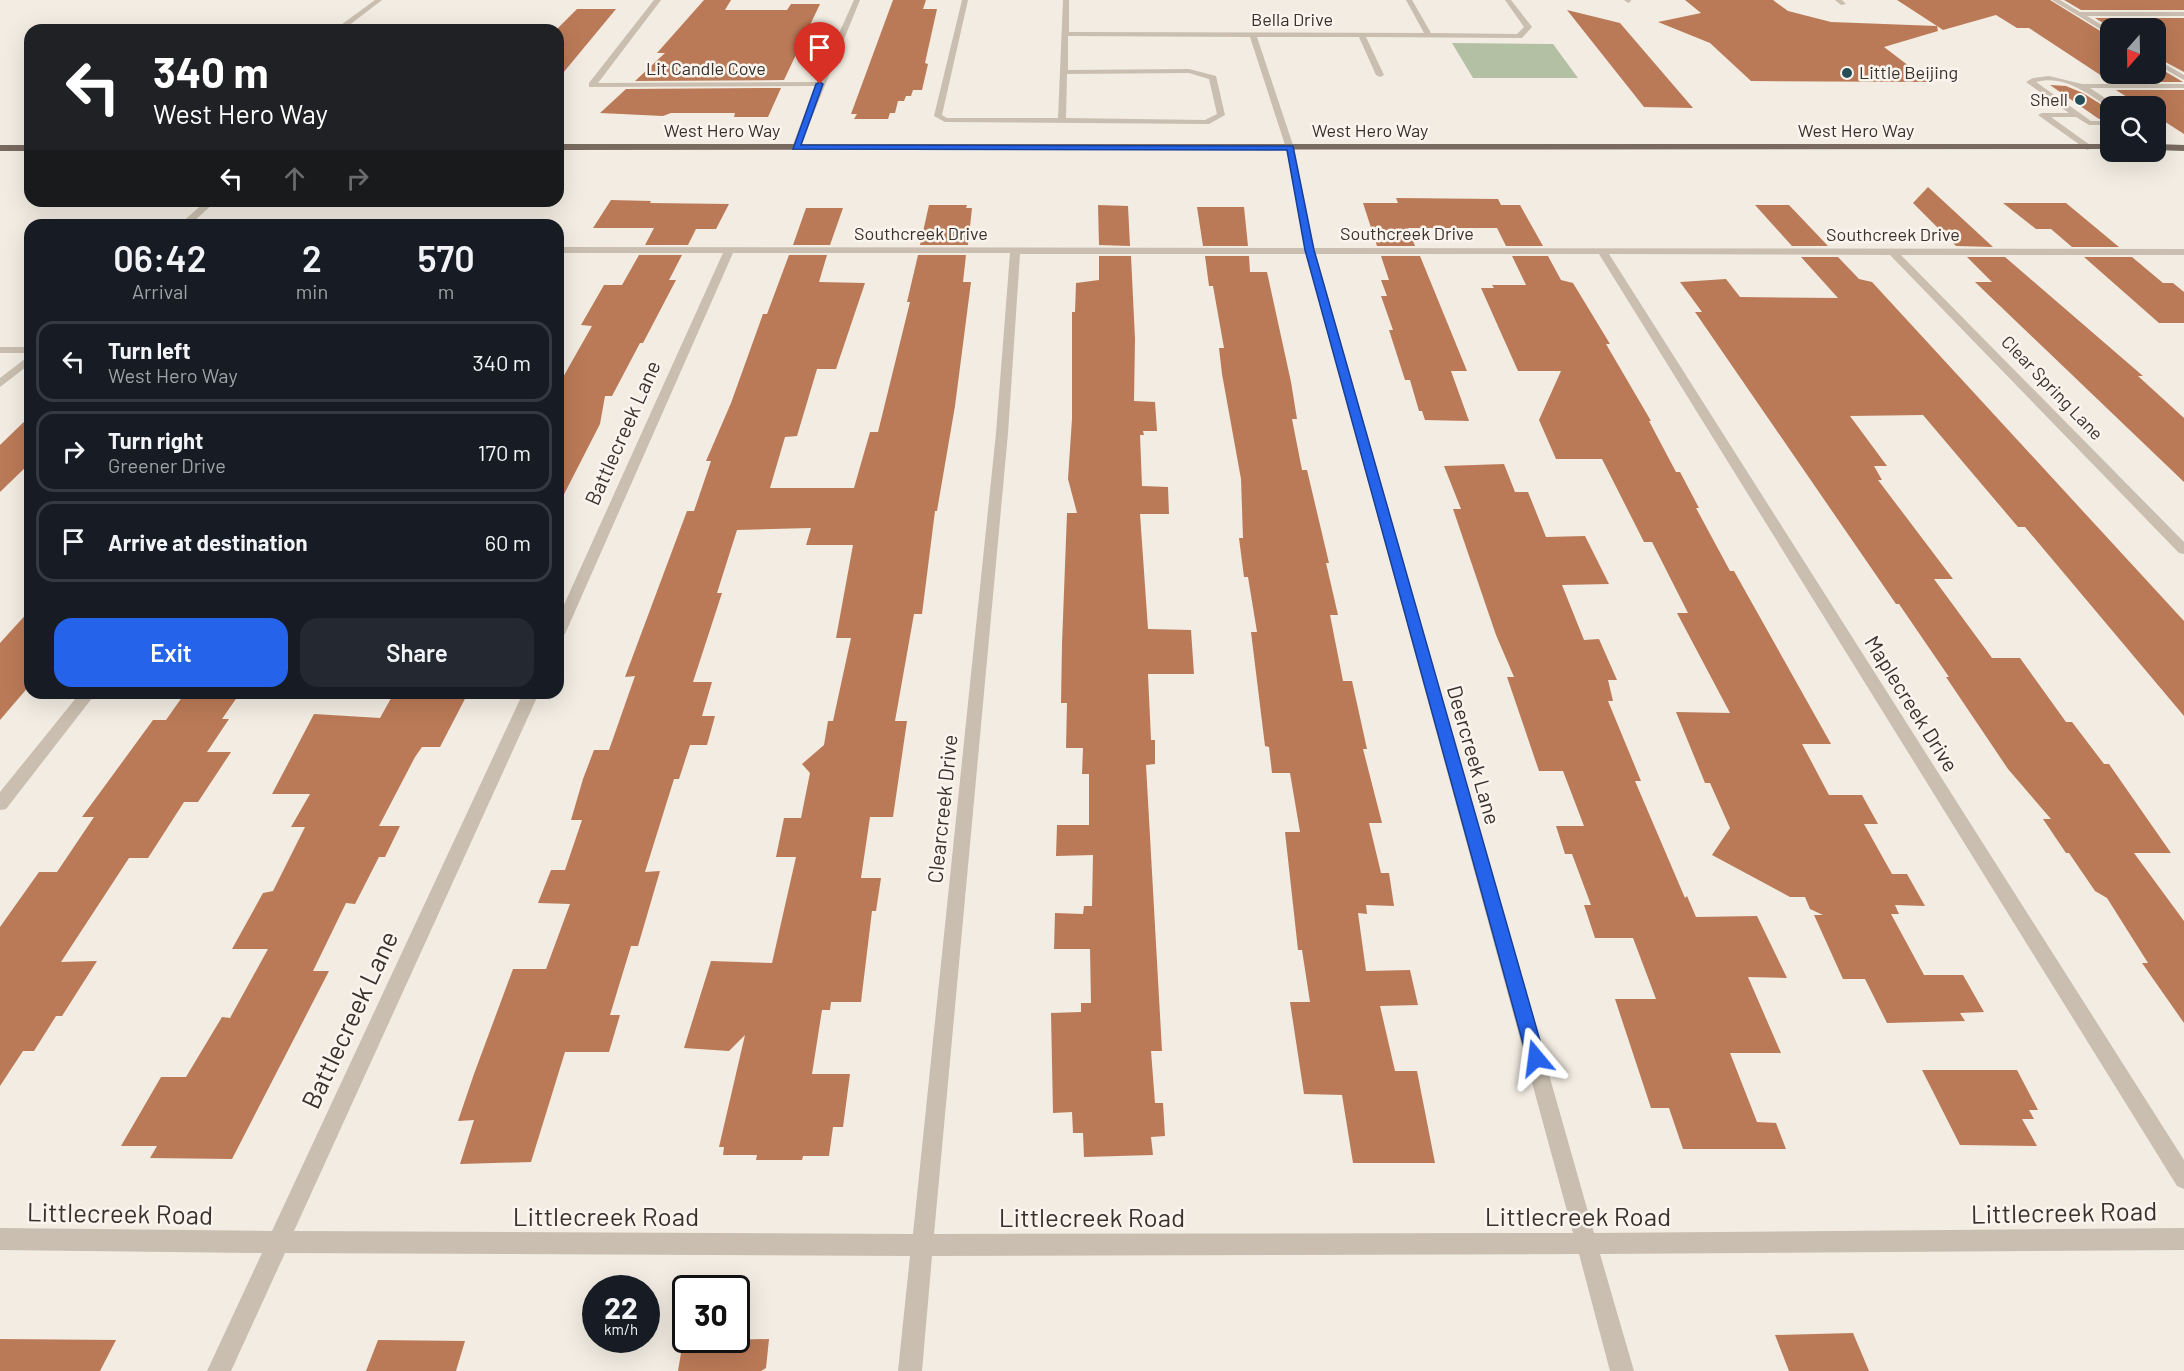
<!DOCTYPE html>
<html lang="en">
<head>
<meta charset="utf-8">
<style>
  body { margin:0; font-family:Barlow,sans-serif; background:#242831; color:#f1f3f6; height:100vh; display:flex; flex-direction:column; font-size:22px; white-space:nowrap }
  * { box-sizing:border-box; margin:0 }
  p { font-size:20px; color:#9ea1a6 }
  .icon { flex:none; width:33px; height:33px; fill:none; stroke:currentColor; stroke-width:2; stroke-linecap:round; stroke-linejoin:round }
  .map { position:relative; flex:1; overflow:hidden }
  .side { position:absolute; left:24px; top:219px; width:540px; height:480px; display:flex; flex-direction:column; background:#171b24; border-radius:18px; box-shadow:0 6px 24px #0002 }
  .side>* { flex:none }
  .hud { position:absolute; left:24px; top:24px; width:540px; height:183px; border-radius:18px; box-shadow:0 6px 24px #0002; background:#202124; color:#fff; overflow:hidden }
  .needle { width:39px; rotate:200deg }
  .buttons { position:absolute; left:2100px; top:18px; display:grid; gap:12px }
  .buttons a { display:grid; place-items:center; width:66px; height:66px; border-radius:12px; background:#171b24; box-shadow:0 6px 24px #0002; font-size:30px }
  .speed { position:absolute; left:582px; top:1275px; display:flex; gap:12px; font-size:30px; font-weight:700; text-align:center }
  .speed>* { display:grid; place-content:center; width:78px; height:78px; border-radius:50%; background:#171b24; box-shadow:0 6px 24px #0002; line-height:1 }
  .speed small { font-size:15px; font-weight:400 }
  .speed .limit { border:3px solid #111; border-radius:9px; background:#fff; color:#111 }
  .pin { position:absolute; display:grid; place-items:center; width:51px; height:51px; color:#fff; margin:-62px -26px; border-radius:50% 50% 50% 0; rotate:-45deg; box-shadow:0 0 6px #0007 }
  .pin .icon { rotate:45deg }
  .me { position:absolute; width:66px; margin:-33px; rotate:344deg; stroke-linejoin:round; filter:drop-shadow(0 0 4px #0008) }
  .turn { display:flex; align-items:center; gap:21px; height:126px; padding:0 30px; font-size:27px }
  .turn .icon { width:78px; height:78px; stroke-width:2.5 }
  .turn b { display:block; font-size:42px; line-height:51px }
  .lanes { display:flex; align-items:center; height:57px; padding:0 30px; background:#0003; justify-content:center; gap:30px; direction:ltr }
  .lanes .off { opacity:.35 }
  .eta { display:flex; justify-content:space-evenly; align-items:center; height:102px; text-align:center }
  .eta b { font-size:36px; font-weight:600; line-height:42px }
  .button { display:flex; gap:12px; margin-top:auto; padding:12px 30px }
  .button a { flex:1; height:69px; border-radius:18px; background:#2563eb; color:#fff; font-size:24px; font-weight:600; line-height:69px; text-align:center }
  .button a+a { background:#242831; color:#f1f3f6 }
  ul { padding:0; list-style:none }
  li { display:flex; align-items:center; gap:18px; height:81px; margin:0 12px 9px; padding:0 18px; border:3px solid #363941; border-radius:18px }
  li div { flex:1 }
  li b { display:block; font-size:22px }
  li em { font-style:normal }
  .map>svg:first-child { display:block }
  .green { fill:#b3c0a3 }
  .building { fill:#bb7a57 }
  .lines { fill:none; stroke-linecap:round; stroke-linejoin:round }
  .minor { fill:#c9beaf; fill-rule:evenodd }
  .major { fill:#796a5f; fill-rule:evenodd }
  .route { fill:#2563eb; stroke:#184099; stroke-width:1.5 }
  .poi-dot { fill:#254e56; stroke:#f9f5ee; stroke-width:2 }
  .labels { text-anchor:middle; stroke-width:5; stroke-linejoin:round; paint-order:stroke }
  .far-street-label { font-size:18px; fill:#39312c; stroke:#f9f5ee }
  .far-poi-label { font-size:18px; fill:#39312c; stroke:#f9f5ee; text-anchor:start }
  .street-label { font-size:21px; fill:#39312c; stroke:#f9f5ee }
  .near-street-label { font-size:26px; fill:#39312c; stroke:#f9f5ee }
</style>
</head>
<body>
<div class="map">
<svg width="2184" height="1371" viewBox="0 0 2184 1371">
  <rect width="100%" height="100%" fill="#f2ece2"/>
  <polygon class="green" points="1452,43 1553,44 1578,78 1473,78"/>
  <g class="building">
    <polygon points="704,0 731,0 725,10 787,10 791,4 820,4 784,80 635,81 665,53 657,53"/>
    <polygon points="893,0 926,0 923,9 937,9 925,63 928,64 922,90 913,90 911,96 906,96 904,101 898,101 895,113 890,113 888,119 854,119 857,114 851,114"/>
    <polygon points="1685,0 1773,0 1788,11 1831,22 1937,26 1897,0 2050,0 2110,37 2110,74 2156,74 2156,66 2183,82 2111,82 2029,28 2017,28 1996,15 1943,30 1937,26 1938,31 1884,47 1930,82 1751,81 1710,43 1658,22 1701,13"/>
    <polygon points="2064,0 2184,0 2184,10 2081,10"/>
    <polygon points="577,9 616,9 558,79 558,28"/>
    <polygon points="1567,10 1620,23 1693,108 1644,107"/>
    <polygon points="2095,18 2184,18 2184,72 2156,57 2156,28 2111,28"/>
    <polygon points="2050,85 2066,86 2083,93 2110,110 2110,119 2099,119"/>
    <polygon points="781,88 768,117 734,117 735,113 671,113 663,116 600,113 626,89"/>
    <polygon points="2116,90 2184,90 2184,134 2156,116 2156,106 2141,106"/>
    <polygon points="1928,187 1993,247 1956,246 1913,203"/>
    <polygon points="1396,198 1498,199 1501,205 1520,205 1543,246 1506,246 1497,228 1408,228 1415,246 1377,246 1363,203 1398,203"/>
    <polygon points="611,200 651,201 650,203 729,204 716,229 696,229 688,245 645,245 654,228 593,228"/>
    <polygon points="2003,203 2066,203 2119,247 2072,247 2051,229 2036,229"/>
    <polygon points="929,205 967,205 966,208 972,208 968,245 920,245"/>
    <polygon points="1098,205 1128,206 1130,246 1099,245"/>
    <polygon points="1755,205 1789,205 1828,246 1792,246"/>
    <polygon points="1197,207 1244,207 1248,246 1203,246"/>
    <polygon points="806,208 843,208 830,245 793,245"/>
    <polygon points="639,255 682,255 669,280 676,280 643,343 640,343 612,396 605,396 600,424 558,506 558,386 592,326 581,325 604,285 622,285"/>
    <polygon points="789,255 827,255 819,282 865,283 836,369 817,369 797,436 785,437 770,488 854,488 870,432 878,432 910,302 907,302 918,255 966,255 963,282 971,282 955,406 937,511 935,511 922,614 914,614 895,721 907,721 893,817 870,817 861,878 881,878 876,911 872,911 861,1002 831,1002 830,1010 822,1010 812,1074 850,1074 843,1127 833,1127 829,1156 803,1156 802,1160 756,1160 757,1155 723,1155 724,1147 719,1147 745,1035 729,1051 684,1048 711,961 772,963 796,857 776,857 784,818 801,818 810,773 802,764 824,745 828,721 833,721 851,638 836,638 853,545 806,545 811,528 737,530 717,593 722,593 693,682 712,682 702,716 715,716 707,745 690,745 679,779 674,779 645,872 660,871 638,946 631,946 610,1015 620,1015 609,1052 565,1052 531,1162 460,1164 474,1120 458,1121 474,1074 513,969 546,969 570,904 538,903 551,870 565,870 582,820 571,820 583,779 594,750 609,750 635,676 625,677 687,511 694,511 711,461 706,461 731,403 763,314 767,314"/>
    <polygon points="1099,256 1131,256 1135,339 1134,401 1155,402 1157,431 1143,431 1144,435 1140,435 1142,486 1168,487 1169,514 1140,514 1148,629 1191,630 1194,674 1148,674 1151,740 1155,740 1155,764 1146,765 1162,1051 1151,1051 1155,1103 1163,1103 1165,1136 1151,1137 1153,1155 1084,1157 1083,1133 1073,1133 1072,1112 1053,1113 1051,1013 1081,1012 1081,1003 1091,1003 1090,949 1054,949 1055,913 1083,914 1084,906 1092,906 1093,855 1056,856 1057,825 1089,825 1089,774 1082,774 1083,748 1066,748 1067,703 1061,703 1062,644 1067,513 1077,513 1068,479 1072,419 1072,312 1075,312 1076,283 1099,280"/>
    <polygon points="1205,256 1249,256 1250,272 1267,272 1291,382 1297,419 1292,419 1302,470 1307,470 1329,563 1326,563 1338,615 1330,615 1343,681 1352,681 1367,749 1363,749 1382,823 1369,823 1381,873 1389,873 1394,906 1366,905 1367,914 1358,913 1366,971 1410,970 1418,1005 1380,1006 1395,1071 1417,1071 1435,1163 1353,1163 1342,1095 1304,1094 1290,1002 1310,1002 1302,950 1298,950 1285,832 1300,832 1290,773 1272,773 1269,747 1265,746 1251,632 1257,632 1248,577 1244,577 1239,538 1243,538 1241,479 1222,374 1219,348 1224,348 1213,286 1209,286"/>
    <polygon points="1381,256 1420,256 1467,371 1451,371 1469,421 1425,420 1422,411 1419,411 1410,380 1405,380 1389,330 1393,330 1381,296 1387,296 1381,280 1389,280"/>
    <polygon points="1512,256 1548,256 1561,280 1573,283 1610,344 1606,344 1651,421 1649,421 1676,472 1680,472 1699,508 1696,508 1730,571 1734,571 1831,744 1802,744 1829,795 1862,795 1878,824 1864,824 1892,874 1907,874 1925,906 1895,905 1899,914 1891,914 1924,975 1963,975 1984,1012 1960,1013 1965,1021 1887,1023 1865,979 1843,979 1814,915 1823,915 1810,909 1805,897 1790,897 1712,855 1730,828 1710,783 1705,783 1676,712 1730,713 1677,613 1688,613 1652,542 1644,542 1602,459 1556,459 1539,420 1561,371 1518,371 1481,288 1494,288 1492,285 1526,285"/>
    <polygon points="1801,257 1838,257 1859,279 1872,282 2184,621 2184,716 2025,527 2018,527 1923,415 1850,416 1887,466 1874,466 1882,480 1878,480 1953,579 1934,579 1992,658 2020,658 2066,722 2072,722 2104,764 2109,764 2171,853 2134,853 2184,921 2184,1023 2142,963 2148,963 2107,898 2095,891 2069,853 2066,853 2043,819 2051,819 2008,769 1946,677 1949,677 1899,604 1896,604 1695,312 1702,312 1680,282 1726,279 1740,297 1838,298"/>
    <polygon points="1967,257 2005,257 2143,376 2138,376 2184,418 2184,482 1975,282 1992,282"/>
    <polygon points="2084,257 2132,257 2163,283 2173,283 2184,292 2184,323 2159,323"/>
    <polygon points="30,416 30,463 0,492 0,445"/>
    <polygon points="1504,464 1515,492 1528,492 1546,537 1585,536 1609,584 1562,585 1584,640 1599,639 1617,680 1608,680 1613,701 1608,701 1641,781 1635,781 1685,898 1687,896 1696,917 1757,916 1787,978 1748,977 1781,1053 1730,1053 1757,1122 1776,1123 1786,1149 1683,1149 1669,1108 1651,1108 1615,999 1656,999 1633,938 1595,938 1584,905 1591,905 1572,854 1565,854 1556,826 1584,826 1563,771 1539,771 1507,677 1514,677 1496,635 1453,509 1461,509 1444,466"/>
    <polygon points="30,610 30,685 0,720 0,643"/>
    <polygon points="185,693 240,693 222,719 229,719 207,752 231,752 198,802 184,802 148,858 129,858 61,962 97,961 62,1016 56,1016 34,1051 23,1051 0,1086 0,927 39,872 57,872 94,817 82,817 104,787 153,720 166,720"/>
    <polygon points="394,693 468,693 440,747 422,747 415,757 379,826 400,826 385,857 379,857 355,904 346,903 313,971 329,971 232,1159 150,1158 157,1146 121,1146 161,1077 186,1077 222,1017 230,1018 268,949 232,949 263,893 273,891 305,827 291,827 310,794 272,794 314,714 380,718"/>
    <polygon points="1922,1070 2017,1070 2038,1110 2029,1110 2034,1119 2022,1119 2037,1146 1960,1145"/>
    <polygon points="1853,1333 1869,1371 1789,1371 1775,1335"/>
    <polygon points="0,1339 116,1340 100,1371 0,1371"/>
    <polygon points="769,1339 766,1368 761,1371 678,1371 683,1341"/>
    <polygon points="378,1340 465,1341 456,1371 366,1371"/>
  </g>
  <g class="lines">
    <g class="minor">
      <polygon points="375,0 382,0 343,30 334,30"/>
      <polygon points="654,0 661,0 598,83 817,82 854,0 860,0 799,149 792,147 815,86 589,87 589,83"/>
      <path d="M962,0h6l-26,115 5,3h111l5,-118h6v32l355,1 -18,-33h6l19,33 86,1 7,-7 -19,-27h6l21,27 -10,11 -156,-1 18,38 -4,2 -4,-2 -17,-38h-102l37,111 20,100 870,1v6h-283l283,287v12l-5,-1 -289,-298 -281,-1 575,906v29l-7,-3 -578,-932h-283l278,979 590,-5v22l-584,4 34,117h-24l-31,-117 -647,2 -10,115h-24l12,-115 -625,-3 -54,118h-24l55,-118 -262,-3v-22l272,3 251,-538h16l-245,538 619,3 83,-801 14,-180h-277l-168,381 -7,5v-21l165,-365h-165v-6l747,1 -19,-100 -36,-111 -182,-1v34l121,-1 27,7 9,39 -16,9 -264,-2 -11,-6zM1189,73l20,6 8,35 -12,6 -139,-2 1,-44zM1020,254h286l267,979 -639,1 74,-801z"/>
      <polygon points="1624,0 1631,0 1631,1 1628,3"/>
      <polygon points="1835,0 1842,0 1846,4 1841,5"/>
      <polygon points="2052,0 2060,0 2080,12 2184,12 2184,16 2087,16 2110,30 2110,35"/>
      <polygon points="2156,59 2184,75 2184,80 2156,64"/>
      <path d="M2049,76l33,8h102v4h-94l27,18 -7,2c-22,-14 -46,-34 -74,-26l55,39h19v4h-21l-13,-8h-25l39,28v4l-3,1 -49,-35 4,-2h27l-43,-31 7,-4z"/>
      <polygon points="206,201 216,201 190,225 179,225"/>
      <rect x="0" y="347" width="30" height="6"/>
      <polygon points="30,355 30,364 0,387 0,378"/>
      <polygon points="80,693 96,693 6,809 0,810 0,792"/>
    </g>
    <g class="major">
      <polygon points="558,144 2110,144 2110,149 558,150"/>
      <polygon points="2156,144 2184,145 2184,151 2156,150"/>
      <rect x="0" y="145" width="30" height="6"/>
    </g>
  </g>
  <polygon class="route" points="820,82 823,84 801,145 1293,146 1314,250 1545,1058 1542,1064 1536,1066 1529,1064 1527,1058 1305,250 1287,150 793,149 816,84"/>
  <g class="poi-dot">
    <circle cx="1847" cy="73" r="6"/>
    <circle cx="2080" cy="100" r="6"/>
  </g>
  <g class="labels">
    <g class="far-street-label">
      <text x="1292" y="26">Bella Drive</text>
      <text x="706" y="75">Lit Candle Cove</text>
      <text x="722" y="137">West Hero Way</text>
      <text x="1370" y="137">West Hero Way</text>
      <text x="1856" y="137">West Hero Way</text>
      <text x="921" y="240">Southcreek Drive</text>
      <text x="1407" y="240">Southcreek Drive</text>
      <text x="1893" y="241">Southcreek Drive</text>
      <text transform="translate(2052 388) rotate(46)" y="6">Clear Spring Lane</text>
    </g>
    <g class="far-poi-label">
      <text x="1859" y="79">Little Beijing</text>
      <text x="2068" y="106" text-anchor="end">Shell</text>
    </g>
    <g class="street-label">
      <text transform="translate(623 433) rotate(-66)" y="7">Battlecreek Lane</text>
      <text transform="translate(1911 704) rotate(58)" y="7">Maplecreek Drive</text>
      <text transform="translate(1473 755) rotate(74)" y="7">Deercreek Lane</text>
      <text transform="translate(943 809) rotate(-84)" y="7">Clearcreek Drive</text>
    </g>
    <g class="near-street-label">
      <text transform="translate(350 1020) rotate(-65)" y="9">Battlecreek Lane</text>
      <text transform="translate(2064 1213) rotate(-1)" y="9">Littlecreek Road</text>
      <text transform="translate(120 1214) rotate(1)" y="9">Littlecreek Road</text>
      <text x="606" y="1226">Littlecreek Road</text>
      <text x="1578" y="1226">Littlecreek Road</text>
      <text x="1092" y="1227">Littlecreek Road</text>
    </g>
  </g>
</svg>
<div class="buttons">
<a><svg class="needle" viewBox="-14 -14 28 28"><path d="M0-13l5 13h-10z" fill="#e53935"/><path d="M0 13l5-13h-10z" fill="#9ea1a6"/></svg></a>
<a><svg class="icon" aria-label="search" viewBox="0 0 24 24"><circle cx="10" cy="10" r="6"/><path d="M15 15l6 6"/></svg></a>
</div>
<div class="speed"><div>22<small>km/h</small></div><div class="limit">30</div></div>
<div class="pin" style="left:820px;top:84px;background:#d93025"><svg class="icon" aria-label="arrive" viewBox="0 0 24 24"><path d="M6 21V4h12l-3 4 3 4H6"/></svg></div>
<svg class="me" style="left:1536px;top:1058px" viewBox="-20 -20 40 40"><path d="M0-17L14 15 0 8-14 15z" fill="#2563eb" stroke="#fff" stroke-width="4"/></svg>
<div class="hud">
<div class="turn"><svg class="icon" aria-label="left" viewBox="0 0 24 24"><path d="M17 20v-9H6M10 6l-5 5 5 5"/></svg><div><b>340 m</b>West Hero Way</div></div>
<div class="lanes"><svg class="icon" aria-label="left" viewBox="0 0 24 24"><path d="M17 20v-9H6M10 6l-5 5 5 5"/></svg><svg class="icon off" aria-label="ahead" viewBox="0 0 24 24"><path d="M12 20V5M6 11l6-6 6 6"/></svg><svg class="icon off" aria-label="right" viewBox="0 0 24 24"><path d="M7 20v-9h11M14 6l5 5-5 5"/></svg></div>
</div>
<section class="side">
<div class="eta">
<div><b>06:42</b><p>Arrival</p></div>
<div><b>2</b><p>min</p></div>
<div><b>570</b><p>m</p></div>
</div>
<ul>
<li><svg class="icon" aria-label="left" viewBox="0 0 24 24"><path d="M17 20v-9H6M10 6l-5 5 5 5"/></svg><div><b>Turn left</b><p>West Hero Way</p></div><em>340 m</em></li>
<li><svg class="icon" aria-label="right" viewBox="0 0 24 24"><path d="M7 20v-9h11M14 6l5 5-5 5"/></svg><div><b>Turn right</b><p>Greener Drive</p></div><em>170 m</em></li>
<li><svg class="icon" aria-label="arrive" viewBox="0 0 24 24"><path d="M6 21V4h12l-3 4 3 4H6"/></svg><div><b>Arrive at destination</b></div><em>60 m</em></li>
</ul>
<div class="button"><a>Exit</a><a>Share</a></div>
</section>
</div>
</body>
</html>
